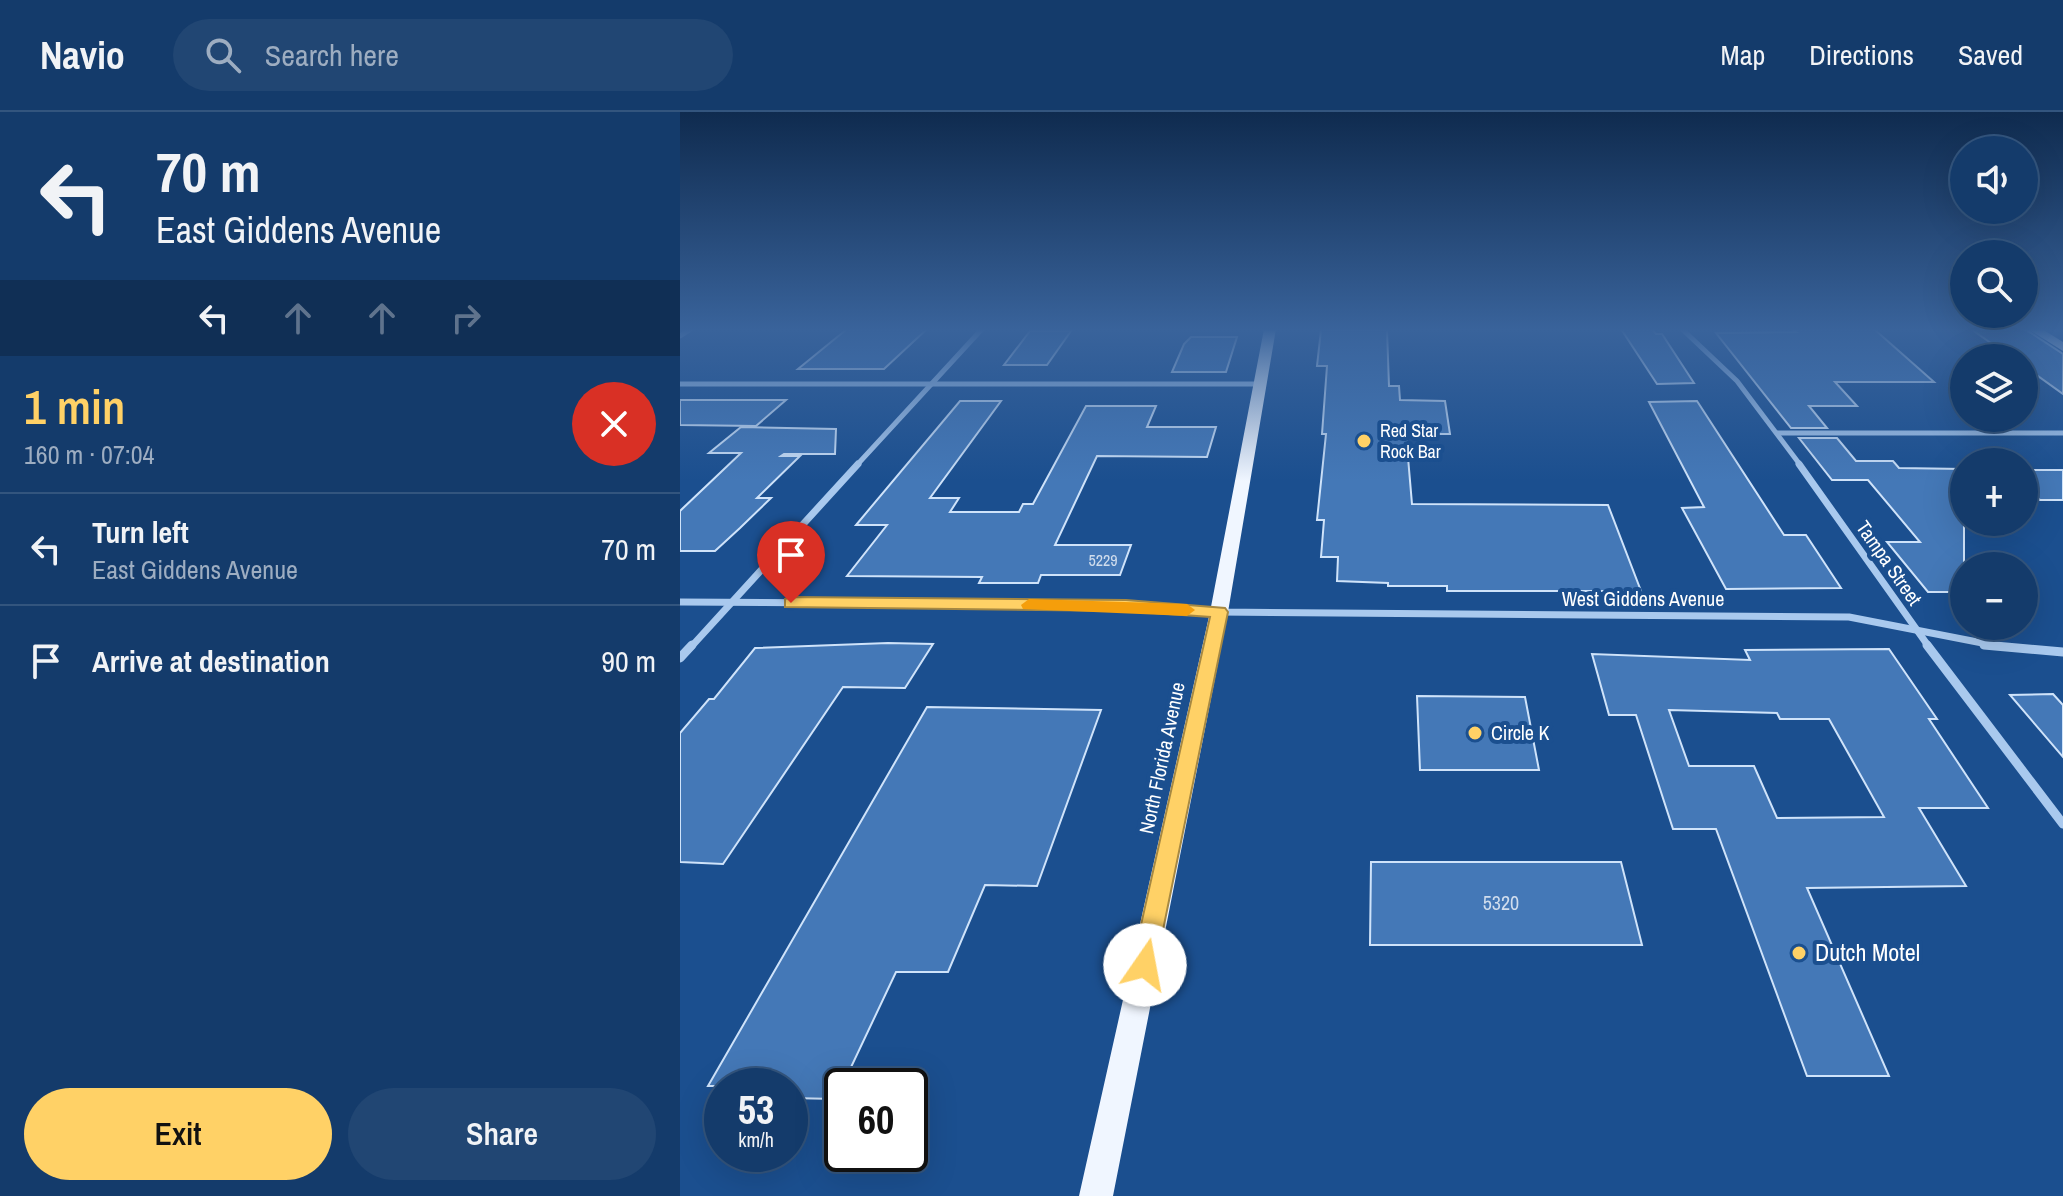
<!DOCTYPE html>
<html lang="en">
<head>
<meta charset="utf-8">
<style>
  body { margin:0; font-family:"Archivo Narrow",sans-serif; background:#214673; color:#f1f3f6; height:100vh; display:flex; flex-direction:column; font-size:30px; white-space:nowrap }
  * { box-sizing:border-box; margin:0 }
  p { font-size:26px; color:#9dadc1 }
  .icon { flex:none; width:44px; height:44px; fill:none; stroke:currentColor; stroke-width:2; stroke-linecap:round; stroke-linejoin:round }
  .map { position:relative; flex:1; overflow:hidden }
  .details { display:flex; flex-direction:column; background:#143b6b; width:680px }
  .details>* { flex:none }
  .hud { background:#143b6b; color:#f1f3f6; overflow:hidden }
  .buttons { position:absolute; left:1270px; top:24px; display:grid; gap:16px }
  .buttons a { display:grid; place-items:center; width:88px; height:88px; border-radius:50%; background:#143b6b; box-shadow:0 8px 32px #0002,0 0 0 2px #33557e; font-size:40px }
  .speed { position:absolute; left:24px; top:956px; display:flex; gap:16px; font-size:40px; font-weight:700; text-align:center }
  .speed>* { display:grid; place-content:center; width:104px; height:104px; border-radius:50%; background:#143b6b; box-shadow:0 8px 32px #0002,0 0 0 2px #33557e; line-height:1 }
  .speed small { font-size:20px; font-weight:400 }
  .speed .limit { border:4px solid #111; border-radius:12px; background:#fff; color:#111 }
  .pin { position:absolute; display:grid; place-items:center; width:68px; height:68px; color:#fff; margin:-82px -34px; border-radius:50% 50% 50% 0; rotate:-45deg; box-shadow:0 0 8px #0007 }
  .pin .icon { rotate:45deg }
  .me { position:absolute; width:88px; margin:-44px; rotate:12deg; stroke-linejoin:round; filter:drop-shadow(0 0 6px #0008) }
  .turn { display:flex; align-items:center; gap:28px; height:168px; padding:0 24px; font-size:36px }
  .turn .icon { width:104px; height:104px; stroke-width:2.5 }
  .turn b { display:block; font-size:56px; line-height:68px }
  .lanes { display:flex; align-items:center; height:76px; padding:0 24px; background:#0003; justify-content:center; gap:40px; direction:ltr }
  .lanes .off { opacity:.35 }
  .round { display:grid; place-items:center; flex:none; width:84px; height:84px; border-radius:42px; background:#214673 }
  .head { display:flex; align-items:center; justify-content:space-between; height:136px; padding:0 24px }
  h1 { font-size:48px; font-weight:600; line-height:60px; color:#ffd166 }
  .primary-button { display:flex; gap:16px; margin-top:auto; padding:16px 24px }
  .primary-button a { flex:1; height:92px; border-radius:48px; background:#ffd166; color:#111; font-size:32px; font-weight:600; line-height:92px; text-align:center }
  .primary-button a+a { background:#214673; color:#f1f3f6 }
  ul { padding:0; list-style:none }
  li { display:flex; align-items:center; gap:24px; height:112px; padding:0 24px; border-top:2px solid #33557e }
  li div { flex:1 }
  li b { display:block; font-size:30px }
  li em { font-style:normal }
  header { display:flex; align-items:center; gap:48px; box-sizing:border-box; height:112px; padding:0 40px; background:#143b6b; border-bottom:2px solid #33557e }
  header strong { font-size:38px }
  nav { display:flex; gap:44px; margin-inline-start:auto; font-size:28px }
  .search { width:560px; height:72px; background:#214673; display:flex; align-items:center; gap:20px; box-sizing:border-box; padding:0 28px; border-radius:44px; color:#9dadc1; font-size:30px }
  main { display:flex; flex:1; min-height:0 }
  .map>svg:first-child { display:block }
  .building { fill:#4478b7; stroke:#cfe3fa; stroke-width:2; fill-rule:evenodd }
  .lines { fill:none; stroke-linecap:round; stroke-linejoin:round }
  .minor-far2 { stroke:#a9c9ee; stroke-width:5 }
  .minor-far1 { stroke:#a9c9ee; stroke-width:7 }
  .minor { stroke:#a9c9ee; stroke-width:9 }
  .primary { fill:#f0f6ff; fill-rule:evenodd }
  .route { fill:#ffd166; stroke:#a68842; stroke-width:2 }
  .slow { fill:#f59e0b }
  .poi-dot { fill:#ffd166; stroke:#1b4f8f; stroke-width:3 }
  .labels { text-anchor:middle; stroke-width:8; stroke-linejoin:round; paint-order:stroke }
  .number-label { font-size:16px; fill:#d0dded }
  .far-poi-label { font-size:18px; fill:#fff; stroke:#1b4f8f; text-anchor:start }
  .street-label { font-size:20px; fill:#fff; stroke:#1b4f8f }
  .poi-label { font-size:20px; fill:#fff; stroke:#1b4f8f; text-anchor:start }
  .near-number-label { font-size:20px; fill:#d0dded }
  .near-poi-label { font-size:24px; fill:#fff; stroke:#1b4f8f; text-anchor:start }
</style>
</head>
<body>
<header>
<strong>Navio</strong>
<div class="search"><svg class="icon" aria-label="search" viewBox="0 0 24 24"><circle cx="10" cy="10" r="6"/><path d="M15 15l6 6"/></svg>Search here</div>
<nav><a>Map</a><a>Directions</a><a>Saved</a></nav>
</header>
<main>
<section class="details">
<div class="hud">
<div class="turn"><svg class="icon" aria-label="left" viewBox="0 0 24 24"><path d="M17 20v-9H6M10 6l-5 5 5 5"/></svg><div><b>70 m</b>East Giddens Avenue</div></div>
<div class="lanes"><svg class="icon" aria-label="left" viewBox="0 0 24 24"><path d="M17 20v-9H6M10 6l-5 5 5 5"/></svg><svg class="icon off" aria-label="ahead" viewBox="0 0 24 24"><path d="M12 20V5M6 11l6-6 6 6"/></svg><svg class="icon off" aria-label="ahead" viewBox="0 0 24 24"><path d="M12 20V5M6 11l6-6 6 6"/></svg><svg class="icon off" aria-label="right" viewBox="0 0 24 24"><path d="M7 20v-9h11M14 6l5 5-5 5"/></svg></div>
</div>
<div class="head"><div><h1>1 min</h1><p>160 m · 07:04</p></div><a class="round" style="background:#d93025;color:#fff"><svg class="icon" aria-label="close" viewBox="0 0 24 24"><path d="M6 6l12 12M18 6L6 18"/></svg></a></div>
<ul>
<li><svg class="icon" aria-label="left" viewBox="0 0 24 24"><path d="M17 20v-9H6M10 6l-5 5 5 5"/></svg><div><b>Turn left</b><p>East Giddens Avenue</p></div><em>70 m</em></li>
<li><svg class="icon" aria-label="arrive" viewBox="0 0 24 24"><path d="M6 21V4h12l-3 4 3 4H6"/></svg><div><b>Arrive at destination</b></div><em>90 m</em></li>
</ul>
<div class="primary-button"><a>Exit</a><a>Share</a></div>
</section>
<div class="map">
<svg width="1383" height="1084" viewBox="0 0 1383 1084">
  <rect width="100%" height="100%" fill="#1b4f8f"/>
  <g class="building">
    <polygon points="167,217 247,217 204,257 118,257"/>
    <polygon points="941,217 972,217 976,222 982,222 1014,271 977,272"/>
    <polygon points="1112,217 1194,217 1254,270 1155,270 1177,294 1129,294 1147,316 1111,316 1036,221 1116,220"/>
    <polygon points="1291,217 1345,217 1383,242 1383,282 1344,254 1344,246 1332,246"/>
    <polygon points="641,218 707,218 709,274 719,274 720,288 765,289 770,322 726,322 732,392 928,393 961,479 767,479 767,474 708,474 708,471 657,469 658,445 641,445 644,408 637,408 646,322 642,322 647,254 637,254"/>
    <polygon points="350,219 391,219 367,253 324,253"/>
    <polygon points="511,225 557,225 546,260 492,260 504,232"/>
    <polygon points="0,288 106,288 76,314 0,313"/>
    <polygon points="280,289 321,289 250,386 279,386 270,400 339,400 343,392 353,392 406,294 476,294 467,315 536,315 527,345 417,344 375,433 451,433 440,463 361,463 358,471 299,471 302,465 167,464 207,413 176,413"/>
    <polygon points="1017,289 1104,423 1126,423 1161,476 1046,477 1002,396 1024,395 969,290"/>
    <polygon points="61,315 156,317 155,342 104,342 101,344 120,344 77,386 91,386 60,416 35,439 0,439 0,399 61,341 29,341"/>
    <polygon points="1119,326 1157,326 1176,349 1213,349 1219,356 1284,357 1284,480 1248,480 1207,430 1240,430 1188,368 1152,368"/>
    <polygon points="1344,358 1383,358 1383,388 1360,388 1344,373"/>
    <polygon points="208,531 253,532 225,576 163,575 43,752 0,750 0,621 29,587 34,587 75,536"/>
    <path d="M1209,537l48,70h-8l59,89h-69l47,78 -159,2 82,188h-82l-91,-247h-43l-37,-114h-27l-17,-61 158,6 -5,-10zM989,598l108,3 3,6h49l55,98 -107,1 -23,-52h-65z"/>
    <polygon points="1373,582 1383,593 1383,645 1330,583"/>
    <polygon points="737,584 845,585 859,658 740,658"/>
    <polygon points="247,595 421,598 357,774 305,773 268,860 216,860 156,987 110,986 110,974 28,974"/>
    <polygon points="691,750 941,750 962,833 690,833"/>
  </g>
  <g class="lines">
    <g class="minor-far2">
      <polyline points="1002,217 1057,269 1121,354"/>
      <polyline points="0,224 11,217"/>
      <polyline points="0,272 578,272"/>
      <polyline points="1097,321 1383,321"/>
      <polyline points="176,354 302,217"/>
    </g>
    <g class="minor-far1">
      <polyline points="1119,352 1249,535"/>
      <polyline points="0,490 446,493 539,500 1169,505 1323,535"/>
      <polyline points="11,535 178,352"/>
    </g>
    <g class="minor">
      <polyline points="1247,533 1383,712"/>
      <polyline points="1304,533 1383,540"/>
      <polyline points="0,546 12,533"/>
    </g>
    <g class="primary">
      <polygon points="584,217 596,217 548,500 433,1084 399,1084 530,500"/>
      <polygon points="1348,217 1362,217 1383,230 1383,239"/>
    </g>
  </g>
  <linearGradient id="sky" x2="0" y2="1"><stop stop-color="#0f2b4f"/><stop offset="0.59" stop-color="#39639b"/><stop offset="1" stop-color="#39639b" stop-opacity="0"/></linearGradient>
  <rect width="1383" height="369" fill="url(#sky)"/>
  <polygon class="route" points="111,485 446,488 545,496 548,500 474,862 465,866 456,862 452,853 530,505 446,499 105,495 105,487"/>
  <polygon class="slow" points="349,487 507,492 515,498 507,504 343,497 341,493"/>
  <g class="poi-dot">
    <circle cx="684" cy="329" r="8"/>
    <circle cx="795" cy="621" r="8"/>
    <circle cx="1119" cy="841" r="8"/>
  </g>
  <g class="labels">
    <g class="number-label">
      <text x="423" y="454">5229</text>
    </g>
    <g class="far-poi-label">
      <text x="700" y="325">Red Star<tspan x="700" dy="21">Rock Bar</tspan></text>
    </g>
    <g class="street-label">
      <text transform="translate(1209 451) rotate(55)" y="7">Tampa Street</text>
      <text x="963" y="494">West Giddens Avenue</text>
      <text transform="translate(482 646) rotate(-78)" y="7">North Florida Avenue</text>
    </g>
    <g class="poi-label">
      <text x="811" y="628">Circle K</text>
    </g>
    <g class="near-number-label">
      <text x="821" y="798">5320</text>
    </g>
    <g class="near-poi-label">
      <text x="1135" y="849">Dutch Motel</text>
    </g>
  </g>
</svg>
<div class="buttons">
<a><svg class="icon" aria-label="sound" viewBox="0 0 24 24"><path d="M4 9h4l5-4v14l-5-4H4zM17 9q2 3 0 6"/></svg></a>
<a><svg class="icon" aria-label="search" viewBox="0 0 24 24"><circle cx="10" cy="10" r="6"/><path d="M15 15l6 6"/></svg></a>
<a><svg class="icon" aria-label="layers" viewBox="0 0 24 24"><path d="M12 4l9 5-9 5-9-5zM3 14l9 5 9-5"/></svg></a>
<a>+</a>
<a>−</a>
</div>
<div class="speed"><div>53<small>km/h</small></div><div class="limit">60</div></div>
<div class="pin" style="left:111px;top:491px;background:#d93025"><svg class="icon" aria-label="arrive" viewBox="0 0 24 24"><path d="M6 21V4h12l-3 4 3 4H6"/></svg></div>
<svg class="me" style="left:465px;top:853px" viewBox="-20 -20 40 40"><circle r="19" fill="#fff"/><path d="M0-13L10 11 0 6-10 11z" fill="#ffd166"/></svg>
</div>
</main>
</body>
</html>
